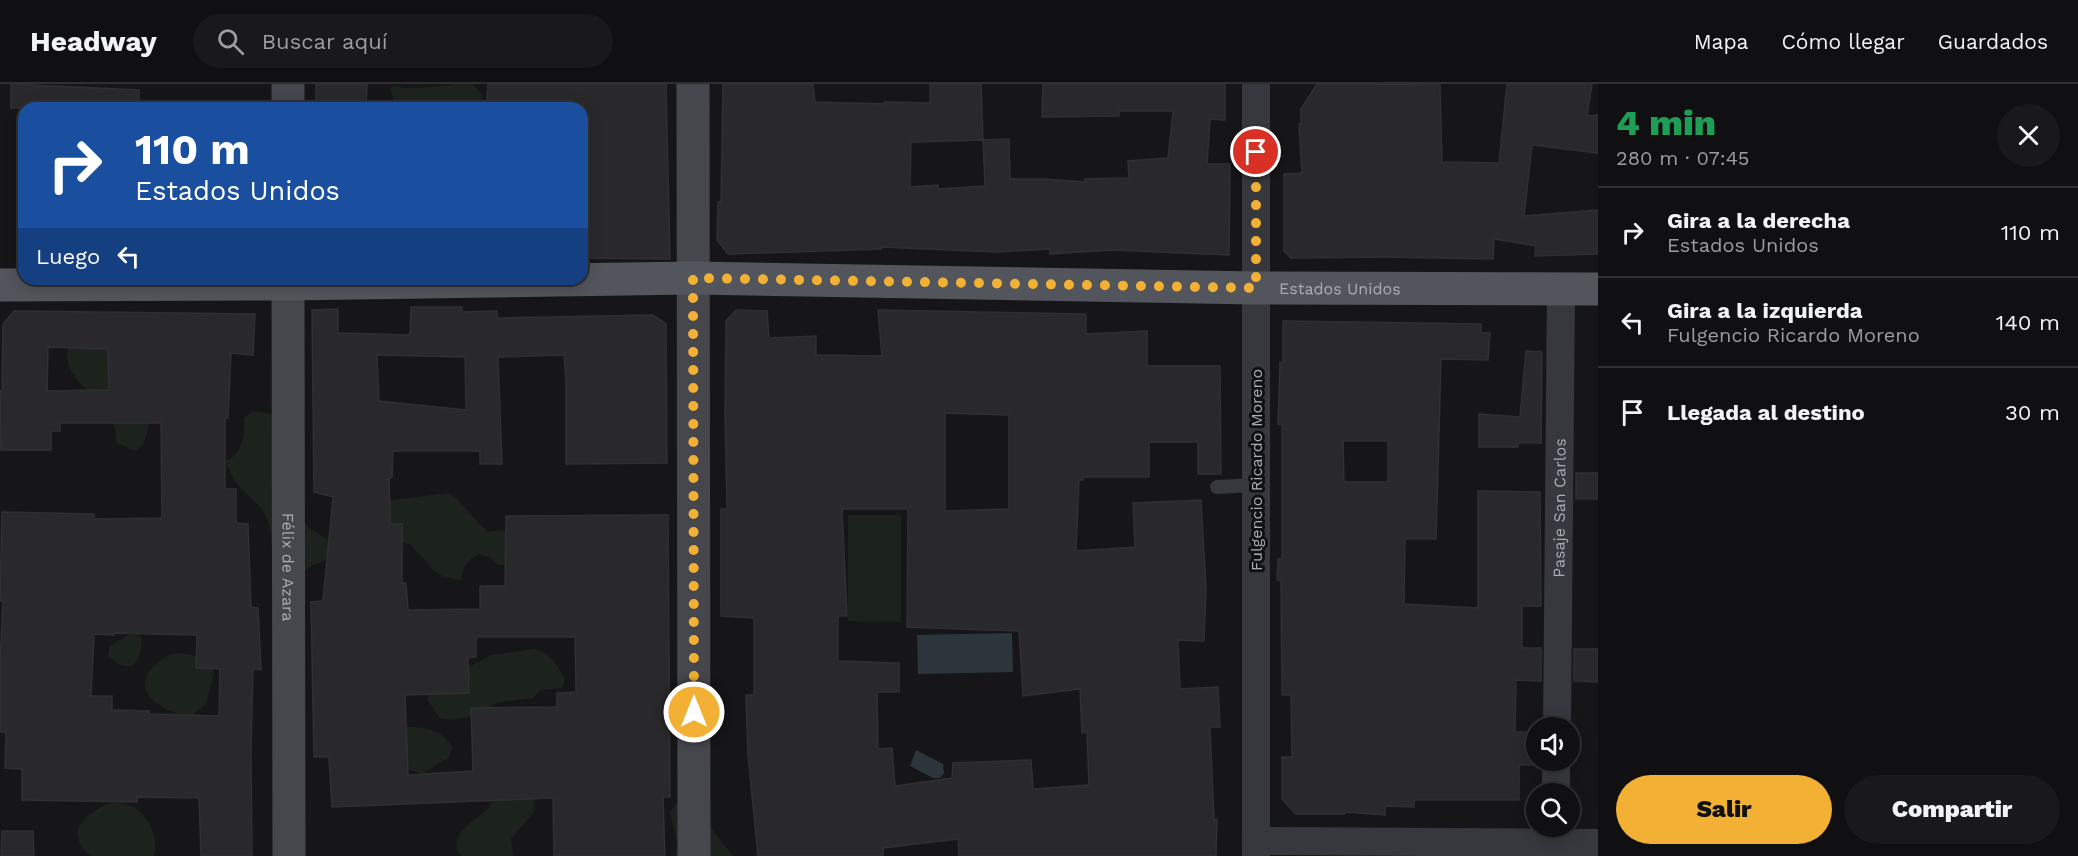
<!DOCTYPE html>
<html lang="es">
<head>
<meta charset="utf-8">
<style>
  body { margin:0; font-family:"Work Sans",sans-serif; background:#19191b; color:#f1f3f6; height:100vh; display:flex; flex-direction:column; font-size:22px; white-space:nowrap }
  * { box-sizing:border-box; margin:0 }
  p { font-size:20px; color:#9c9d9f }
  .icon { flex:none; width:33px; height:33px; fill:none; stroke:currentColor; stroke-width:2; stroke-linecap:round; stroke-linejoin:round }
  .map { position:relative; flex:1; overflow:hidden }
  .side { display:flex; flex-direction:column; background:#101012; width:480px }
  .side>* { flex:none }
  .top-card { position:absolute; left:18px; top:18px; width:570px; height:183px; border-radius:18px; box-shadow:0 3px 15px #0003,0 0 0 2px #303032; background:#1a4fa0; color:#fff; overflow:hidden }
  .buttons { position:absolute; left:1526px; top:633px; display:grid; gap:12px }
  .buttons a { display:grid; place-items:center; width:54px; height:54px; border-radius:50%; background:#101012; box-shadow:0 3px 15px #0003,0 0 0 2px #303032; font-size:30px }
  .pin { position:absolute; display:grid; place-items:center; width:51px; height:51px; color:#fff; margin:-26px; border:3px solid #fff; border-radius:50%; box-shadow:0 2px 6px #0007 }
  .me { position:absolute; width:66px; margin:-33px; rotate:0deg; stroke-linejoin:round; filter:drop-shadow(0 0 4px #0008) }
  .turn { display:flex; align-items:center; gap:21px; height:126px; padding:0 18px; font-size:27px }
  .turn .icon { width:78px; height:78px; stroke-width:2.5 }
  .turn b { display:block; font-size:42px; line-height:51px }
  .then { display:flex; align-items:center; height:57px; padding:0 18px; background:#0003; gap:12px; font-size:22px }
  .round { display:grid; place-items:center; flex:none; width:63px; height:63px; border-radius:32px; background:#19191b }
  .summary { display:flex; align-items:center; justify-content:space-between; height:102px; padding:0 18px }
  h1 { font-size:36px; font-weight:800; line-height:45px; color:#1e9e55 }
  .cta { display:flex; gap:12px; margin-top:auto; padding:12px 18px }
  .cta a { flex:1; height:69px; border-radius:36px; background:#f2b134; color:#111; font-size:24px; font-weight:800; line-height:69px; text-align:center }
  .cta a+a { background:#19191b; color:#f1f3f6 }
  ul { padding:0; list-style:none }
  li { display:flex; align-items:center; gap:18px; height:90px; padding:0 18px; border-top:2px solid #303032 }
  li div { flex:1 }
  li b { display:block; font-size:22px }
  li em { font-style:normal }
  header { display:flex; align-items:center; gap:36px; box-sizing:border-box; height:84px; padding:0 30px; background:#101012; border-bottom:2px solid #303032 }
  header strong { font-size:28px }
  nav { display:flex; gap:33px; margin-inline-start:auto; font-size:21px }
  .search { width:420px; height:54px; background:#19191b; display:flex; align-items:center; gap:15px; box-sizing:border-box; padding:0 21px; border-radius:33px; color:#9c9d9f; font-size:22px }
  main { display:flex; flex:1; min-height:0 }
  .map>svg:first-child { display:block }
  .green { fill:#1c231d }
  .water { fill:#2c353c }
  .building { fill:#29292c; stroke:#303034; stroke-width:1.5; fill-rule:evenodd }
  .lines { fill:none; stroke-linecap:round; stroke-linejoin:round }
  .lane { stroke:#37383d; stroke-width:14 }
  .street { stroke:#37383d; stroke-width:28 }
  .secondary { stroke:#45474d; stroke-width:33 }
  .primary { stroke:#53555c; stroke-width:33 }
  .route { stroke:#f2b134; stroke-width:10; stroke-dasharray:0 18 }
  .labels { text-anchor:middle; stroke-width:6; stroke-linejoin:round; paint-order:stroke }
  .street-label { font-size:16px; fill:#a8adb8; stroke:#111113 }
</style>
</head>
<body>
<header>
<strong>Headway</strong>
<div class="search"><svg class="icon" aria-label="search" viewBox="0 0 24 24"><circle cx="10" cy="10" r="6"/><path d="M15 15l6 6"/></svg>Buscar aquí</div>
<nav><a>Mapa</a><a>Cómo llegar</a><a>Guardados</a></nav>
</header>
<main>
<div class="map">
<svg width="1598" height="772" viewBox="0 0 1598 772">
  <rect width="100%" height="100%" fill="#161618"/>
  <g class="green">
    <path d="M455,0h18l10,11 -1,13h-92l3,-9 -3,-11c8,-3 8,-2 14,0 7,1 46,-2 51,-4z"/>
    <path d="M98,243l54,85c-1,12 -6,21 -8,32l-9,7 -19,-9c5,-45 -63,-55 -46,-102z"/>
    <path d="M253,327c21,3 22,2 38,17 25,21 10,52 3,80l13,18 19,13 7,8 -2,11 -22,9 -7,7h-27c-6,-19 0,-38 -8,-56 -6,-15 -22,-22 -31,-36 -4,-6 -7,-14 -11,-21 18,-6 20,-27 19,-43z"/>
    <path d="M449,409c16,11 24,27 39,39l12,-2 11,3 -2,32h-11l-8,-8 -11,-3c-12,6 -16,12 -18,26l-17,-3 -10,-6 -23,-26 -11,-3 -39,-38z"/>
    <polygon points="848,431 901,431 901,538 848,537"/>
    <path d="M130,550l11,2c1,13 1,20 -9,30l-11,-1 -13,-8 2,-11z"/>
    <path d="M535,565c17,5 21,15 30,29l-3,10 -22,2 -7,8 -33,4 -10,4 -6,8 -33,6 -11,-2 -13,-19 4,-11 60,-33z"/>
    <path d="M177,569c17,2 28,3 37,19l-8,32 -18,15c-11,-6 -28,-11 -36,-20 -19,-21 5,-41 25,-46z"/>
    <path d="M403,643c21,0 37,1 49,20l-3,10 -27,17 -26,-9z"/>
    <path d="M530,708l5,10 -2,11 -22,26 2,17h-52c-16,-18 12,-34 24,-45 6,-5 10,-12 15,-18z"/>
    <polygon points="688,715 707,726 713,747 733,772 674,772 678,762 670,728 677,719"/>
    <path d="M110,719c8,0 16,0 23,4 16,8 26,32 21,49h-63c-28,-25 -7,-41 19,-53z"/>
  </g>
  <g class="water">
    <polygon points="1012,549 1013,588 918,590 917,551"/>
    <polygon points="916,666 943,680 944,689 940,694 933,694 910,682"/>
  </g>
  <g class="building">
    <polygon points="11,0 139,6 139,24 11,24"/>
    <polygon points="316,0 367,0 366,24 316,24"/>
    <polygon points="488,0 666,0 670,175 582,174 582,24 486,24"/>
    <path d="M723,0h90l2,18 69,2v-2l46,1v-19h51l2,56 26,-1 1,40h34l41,3v-3l44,-1 -1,-17 40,-3 5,-47h-54v5l-77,1 1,-33h182v36l-15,-1 -3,45h23l-1,91 -117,-5 -62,4v-5l-52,3 -117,-5v2l-153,5 -11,-14 1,-38h3zM983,56l2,46 -47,3v-4l-28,2 1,-45z"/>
    <polygon points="1317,0 1440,1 1442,78 1499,79 1507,0 1592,0 1587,32 1598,31 1598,69 1532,61 1524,132 1598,126 1598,170 1535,172 1536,162 1494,155 1493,175 1384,173 1291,174 1284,167 1284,90 1302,89 1299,40 1301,40 1301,25"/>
    <path d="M411,223h51v5l35,-1v7l156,-3 13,9 1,139 -101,1v-82l-2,-27 -66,2 4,107h-22v-13h-87l-1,26 -3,2 1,45h12v59h4l2,27 72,-1v-23h25l1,-70 162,-1 2,282h-7l2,59h-111l-1,-58 -221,9 -3,-50h-15l-3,-155 12,-1 10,-104 -19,-5 -2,-182 26,-1v24l72,2zM377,271l88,2 1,53 -87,-9zM476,553h99l1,55 -19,1v14l-86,1 2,63 -65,4 -3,-80 64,-2 -1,-36h8z"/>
    <path d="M736,226l31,1 2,27 47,-2v19l66,1 -4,-46 208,4v20l61,-3v35h73l1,108h-23v-32h-49v35h-66v3h-4l-3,71 59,-4 -2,-44 68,-3 5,89 -2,52 -26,-1 2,49 38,-2 2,40h-10l4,93 3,-1 -1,37h-257l-1,-17 -75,9v8h-125l-10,-101 -2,-60h8v-77l-33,-2v-107h6l-2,-93 1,-95zM945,329l64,2v94l-64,2zM842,425h66l-1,118 112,4 4,65 57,-7 2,44 5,-1 2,53 -56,4 -2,-29 -78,3 -1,15 -57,8 -3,-38 -14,1 -1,-57h22v-29l-61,-2v-45h9z"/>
    <path d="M14,227l241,3 -2,41 -22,-2 -3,65h-3v71h11v34l12,1 3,83 7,1 3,62 -8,-1 -2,83 1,104h-51l-2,-58 -62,-1v5l-115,-2v-31l-17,-1 1,-36h-6v-70l3,-61h-3l2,-89 92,2v5l68,-1 -1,-95h-101v8h-9v19h-50l-1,-59h2l1,-67zM48,263l60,2 1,41 -62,1zM114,549l83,2 -1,33 24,1 -1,47 -70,-2v-3l-37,-1v-14h-21l3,-62 20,1z"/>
    <path d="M1283,237l198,3v9h9l-2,27 -47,-1 -5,180h-31l-1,65 74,4v-117l62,1 1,114h-19v42h19v33l-25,-1 -1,52h21v33h-17v35h-105v7l-29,-1v9l-40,-3v2h-49l-14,-15v-42h10l-1,-62h-9l-1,-114 -4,-1 1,-21h4v-135h-4l2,-62 3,1zM1343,357h45v41h-44z"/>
    <polygon points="1526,267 1542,268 1541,359 1518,359 1518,363 1479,363 1479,330 1520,333"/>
    <rect x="1576" y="389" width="22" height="26"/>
    <polygon points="1574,565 1598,565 1598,598 1574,597"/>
    <polygon points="2,747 33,747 34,772 1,772"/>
  </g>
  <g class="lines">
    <polyline class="lane" points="1217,403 1256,401"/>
    <g class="street">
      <polyline points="1256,0 1256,772"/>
      <path id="s1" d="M1557,644l4,-439"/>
      <polyline points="1556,710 1556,676"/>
      <polyline points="1256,757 1598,759"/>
    </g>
    <g class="secondary">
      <polyline points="693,0 694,772"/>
      <polyline points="288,24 288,0"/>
      <path id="s2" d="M288,195l1,577"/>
    </g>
    <path class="primary" id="s3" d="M0,201l288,-1 405,-6 562,10 343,1"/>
  </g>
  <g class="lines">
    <polyline class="route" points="694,628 693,194 1256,204 1256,68"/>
  </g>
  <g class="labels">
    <g class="street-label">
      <text dy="6" stroke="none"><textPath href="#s3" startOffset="1340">Estados Unidos</textPath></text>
      <text transform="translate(1256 386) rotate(-90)" y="6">Fulgencio Ricardo Moreno</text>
      <text dy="6" stroke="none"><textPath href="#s1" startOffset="220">Pasaje San Carlos</textPath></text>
      <text dy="6" stroke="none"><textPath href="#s2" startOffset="288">Félix de Azara</textPath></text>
    </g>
  </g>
</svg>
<div class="buttons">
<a><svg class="icon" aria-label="sound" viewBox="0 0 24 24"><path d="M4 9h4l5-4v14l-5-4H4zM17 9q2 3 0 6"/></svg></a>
<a><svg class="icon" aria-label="search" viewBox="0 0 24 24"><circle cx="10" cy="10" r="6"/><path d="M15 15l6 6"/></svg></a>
</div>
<div class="pin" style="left:1256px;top:68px;background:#d93025"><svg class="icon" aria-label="arrive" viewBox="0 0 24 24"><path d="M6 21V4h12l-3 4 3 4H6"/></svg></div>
<svg class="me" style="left:694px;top:628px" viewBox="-20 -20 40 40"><circle r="17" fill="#f2b134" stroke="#fff" stroke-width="3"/><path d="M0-11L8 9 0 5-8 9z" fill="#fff"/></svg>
<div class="top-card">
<div class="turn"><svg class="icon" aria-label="right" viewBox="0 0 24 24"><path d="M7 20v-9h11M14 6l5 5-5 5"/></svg><div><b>110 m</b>Estados Unidos</div></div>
<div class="then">Luego<svg class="icon" aria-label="left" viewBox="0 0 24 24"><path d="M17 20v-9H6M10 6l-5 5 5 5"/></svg></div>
</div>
</div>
<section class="side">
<div class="summary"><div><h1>4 min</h1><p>280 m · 07:45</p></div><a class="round"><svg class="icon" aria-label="close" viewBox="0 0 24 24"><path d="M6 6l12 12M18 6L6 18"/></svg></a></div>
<ul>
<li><svg class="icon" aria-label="right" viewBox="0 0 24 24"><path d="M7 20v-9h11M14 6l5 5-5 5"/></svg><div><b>Gira a la derecha</b><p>Estados Unidos</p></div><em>110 m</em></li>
<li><svg class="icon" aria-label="left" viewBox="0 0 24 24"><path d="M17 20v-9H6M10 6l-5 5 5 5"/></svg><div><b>Gira a la izquierda</b><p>Fulgencio Ricardo Moreno</p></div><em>140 m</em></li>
<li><svg class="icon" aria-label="arrive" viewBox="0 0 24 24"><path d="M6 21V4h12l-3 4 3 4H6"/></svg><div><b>Llegada al destino</b></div><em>30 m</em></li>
</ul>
<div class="cta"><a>Salir</a><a>Compartir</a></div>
</section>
</main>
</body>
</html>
